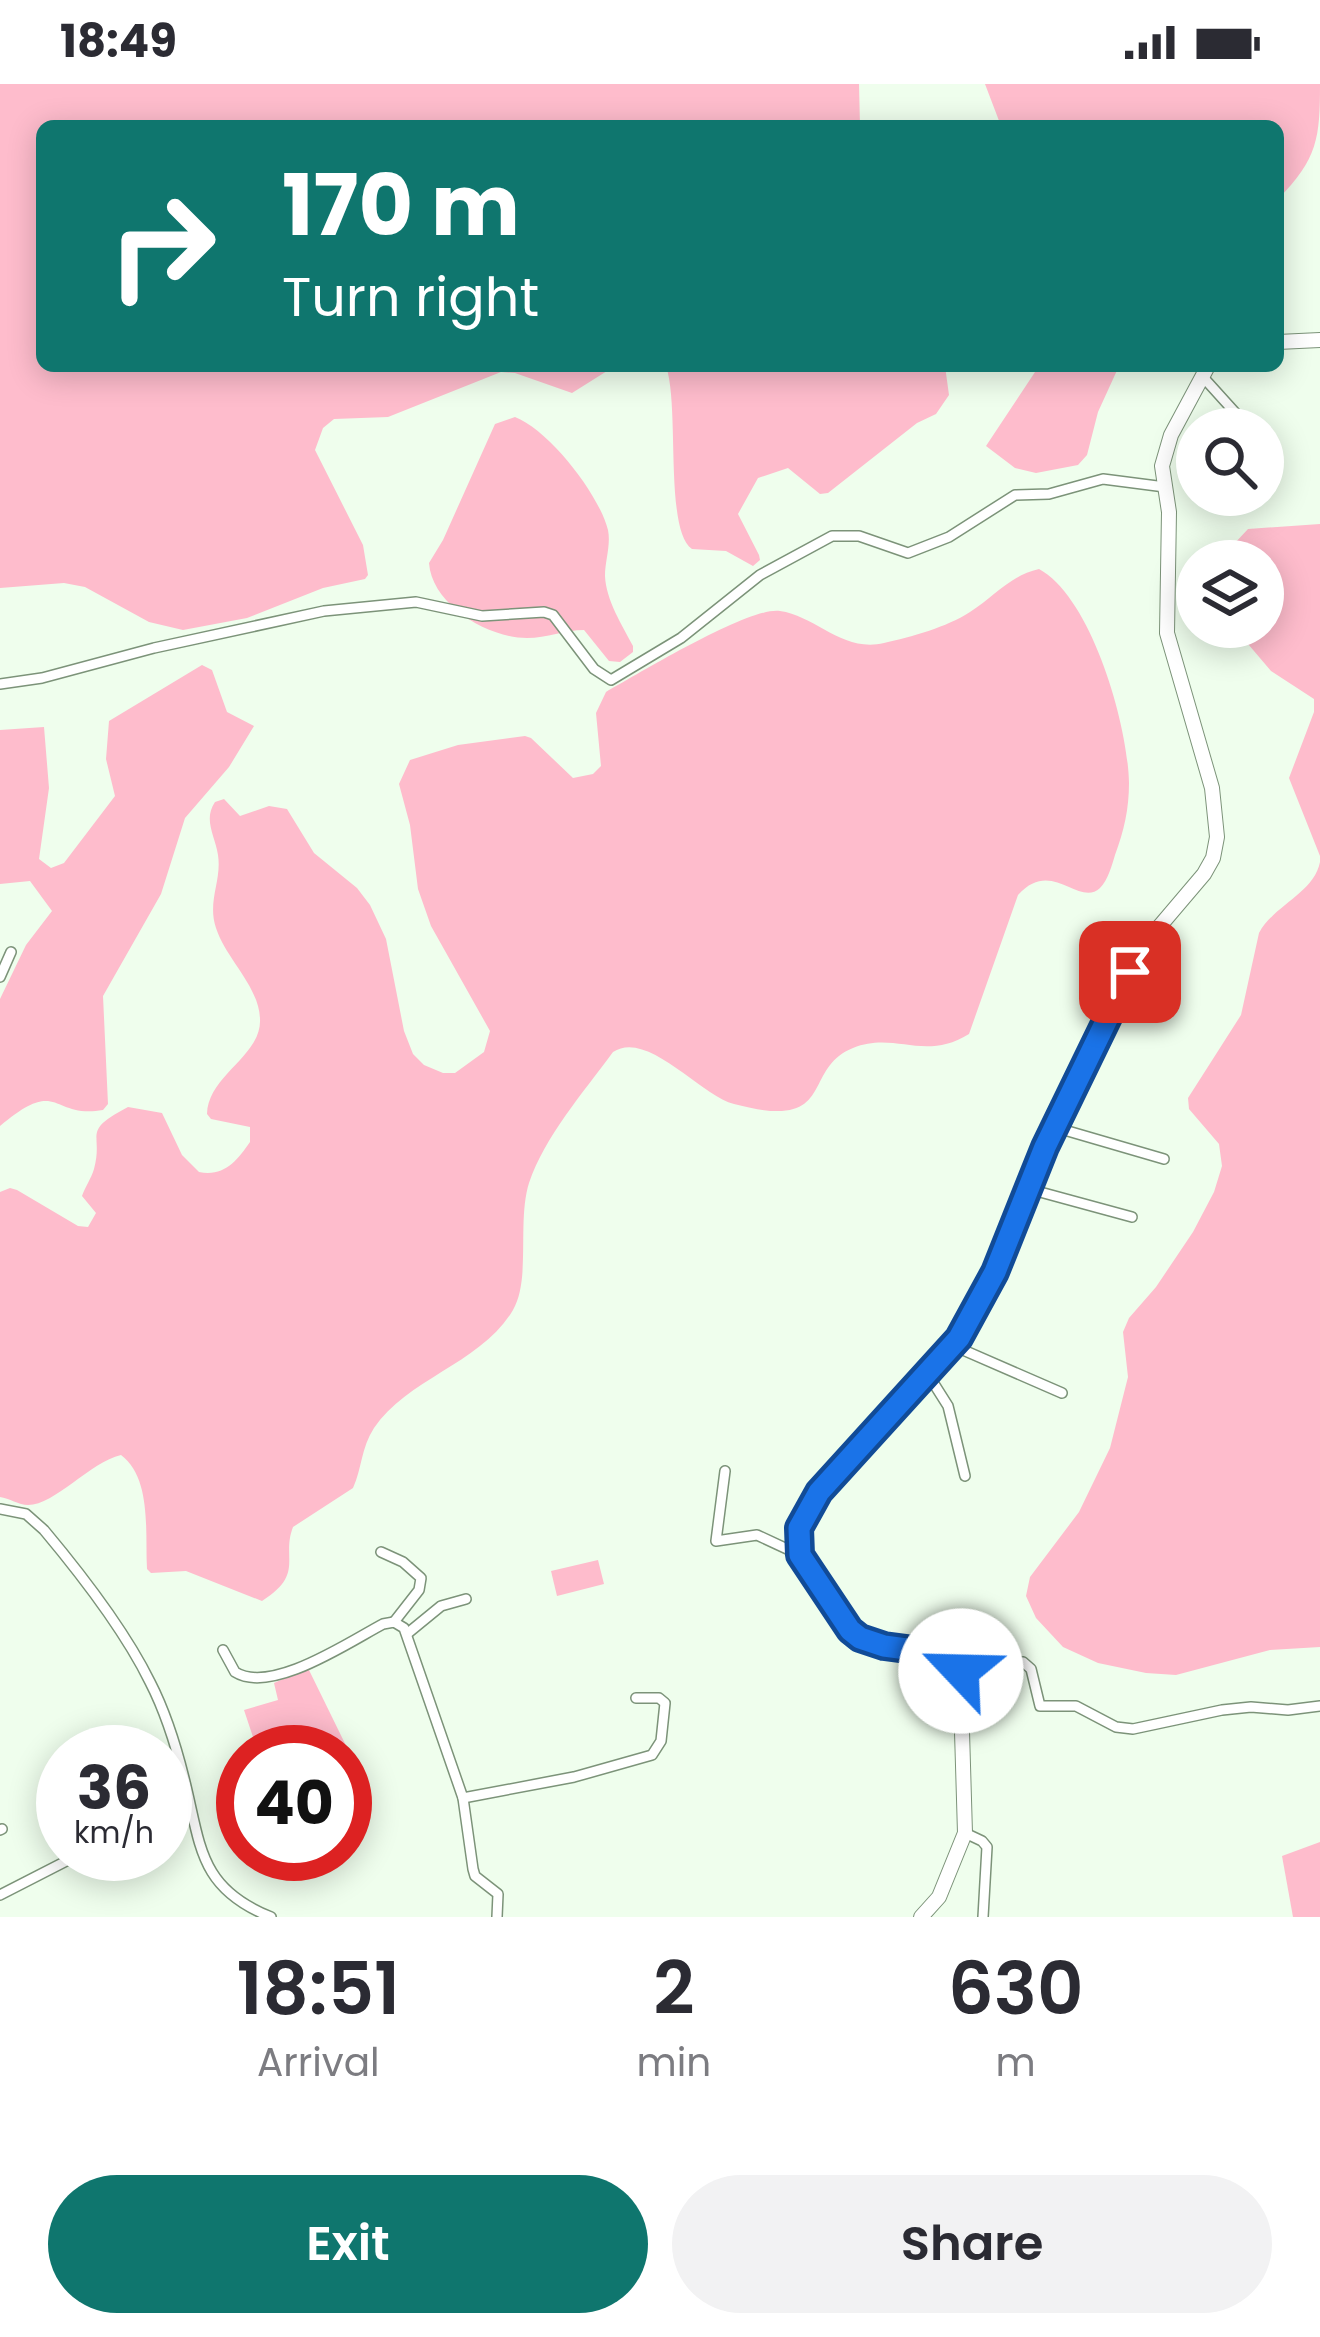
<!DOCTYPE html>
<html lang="en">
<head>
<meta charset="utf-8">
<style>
  body { margin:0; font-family:Poppins,sans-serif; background:#f2f2f3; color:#2b2b33; height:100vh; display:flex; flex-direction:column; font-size:45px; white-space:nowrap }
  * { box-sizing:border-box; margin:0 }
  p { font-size:39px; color:#7c7c81 }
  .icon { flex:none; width:66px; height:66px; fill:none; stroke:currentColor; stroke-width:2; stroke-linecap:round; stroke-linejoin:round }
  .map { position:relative; height:1833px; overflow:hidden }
  .details { display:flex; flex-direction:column; background:#fff; flex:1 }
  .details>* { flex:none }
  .top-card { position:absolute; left:36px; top:36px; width:1248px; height:252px; border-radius:18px; box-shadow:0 6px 30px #0003; background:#0f766e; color:#fff; overflow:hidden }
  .buttons { position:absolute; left:1176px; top:324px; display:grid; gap:24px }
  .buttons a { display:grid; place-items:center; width:108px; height:108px; border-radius:50%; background:#fff; box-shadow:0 6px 30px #0003; font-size:60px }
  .speed { position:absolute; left:36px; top:1641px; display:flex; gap:24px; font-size:60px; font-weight:700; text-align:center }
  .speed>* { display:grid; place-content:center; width:156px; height:156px; border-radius:50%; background:#fff; box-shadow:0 6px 30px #0003; line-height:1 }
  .speed small { font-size:30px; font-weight:400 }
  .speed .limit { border:18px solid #d22; background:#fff; color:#111 }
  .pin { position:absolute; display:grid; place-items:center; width:102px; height:102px; color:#fff; margin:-51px; border-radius:24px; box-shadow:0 6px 18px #0006 }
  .me { position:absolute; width:132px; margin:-66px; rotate:294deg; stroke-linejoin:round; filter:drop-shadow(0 0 9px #0008) }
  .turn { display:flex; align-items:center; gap:42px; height:252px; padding:0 48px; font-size:54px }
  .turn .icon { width:156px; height:156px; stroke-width:2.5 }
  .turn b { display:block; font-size:84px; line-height:102px }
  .eta { display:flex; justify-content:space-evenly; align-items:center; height:204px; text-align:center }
  .eta b { font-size:72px; font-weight:600; line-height:84px }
  .primary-button { display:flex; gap:24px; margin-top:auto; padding:24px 48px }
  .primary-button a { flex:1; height:138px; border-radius:72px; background:#0f766e; color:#fff; font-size:48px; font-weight:600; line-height:138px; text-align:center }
  .primary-button a+a { background:#f2f2f3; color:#2b2b33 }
  .status { display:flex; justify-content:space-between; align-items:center; height:84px; padding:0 60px; background:#fff; direction:ltr }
  .status svg { height:33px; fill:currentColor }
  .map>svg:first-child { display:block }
  .green { fill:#febccc }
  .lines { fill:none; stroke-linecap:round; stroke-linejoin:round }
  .street-casing { stroke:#7c9379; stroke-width:12 }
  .secondary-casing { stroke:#7c9379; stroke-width:16 }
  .street { stroke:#fff; stroke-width:9 }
  .secondary { stroke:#fff; stroke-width:14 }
  .route-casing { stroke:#114b97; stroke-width:30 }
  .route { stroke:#1a73e8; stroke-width:21 }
</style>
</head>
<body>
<div class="status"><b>18:49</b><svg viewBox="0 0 49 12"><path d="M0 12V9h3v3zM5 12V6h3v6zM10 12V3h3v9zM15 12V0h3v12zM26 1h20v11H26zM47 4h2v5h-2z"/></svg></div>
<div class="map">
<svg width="1320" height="1833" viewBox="0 0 1320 1833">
  <rect width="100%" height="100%" fill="#effeed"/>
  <g class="green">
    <polygon points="0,0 859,0 860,42 42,42 42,282 615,282 572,309 515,289 501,288 388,333 334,335 323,344 315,366 363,461 368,491 365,495 323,504 247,534 183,546 149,538 85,503 64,499 0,504"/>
    <path d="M985,0h335c0,53 -2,75 -42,115v-73h-277z"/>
    <path d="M666,282h279l4,29 -13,19 -19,9 -89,70 -8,1 -32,-26 -30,10 -20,36 21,41 1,5 -7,6 -27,-15 -34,-2c-28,-19 -12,-143 -26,-183z"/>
    <polygon points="1039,282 1119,282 1098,328 1087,371 1078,381 1036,389 1015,384 986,362"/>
    <path d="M515,333c34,13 84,77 93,113 3,15 -3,31 -3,46 1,24 17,49 28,70v6l-13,10 -11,-1 -25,-31c-19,0 -37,8 -57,8 -39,0 -95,-33 -98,-75l14,-23 52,-116z"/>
    <polygon points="1320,440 1320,772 1289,694 1314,628 1314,615 1271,587 1237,547 1236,543 1263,543 1263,477 1232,477 1234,460 1248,445"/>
    <path d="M1039,485c53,29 89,156 90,214 0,26 -5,48 -14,72 -3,10 -7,25 -15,33 -21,20 -48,-31 -82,7l-49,139c-45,28 -74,-3 -116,14 -53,21 -14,84 -119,56 -34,-9 -87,-75 -121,-52 -30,41 -68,84 -84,131 -12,38 2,96 -16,127 -31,53 -105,68 -139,118 -13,20 -12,40 -21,60l-60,39c-12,31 12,47 -31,74l-76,-30 -35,2 -4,-4c-2,-36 5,-91 -26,-114 -31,7 -66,50 -93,50 -9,0 -19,-7 -28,-8v-305l10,-4 7,2 61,36 10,1 8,-14 -14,-17c3,-9 9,-17 12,-27 10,-36 -14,-37 34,-62l34,6 20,42 17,17c25,5 38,-11 51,-30v-15l-39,-8 -4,-5c1,-39 55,-58 53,-95 -1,-33 -34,-60 -44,-91 -9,-27 6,-47 2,-73 -3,-20 -15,-35 -3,-53l9,-3 16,17 29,-10 18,3 27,44 43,35 13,17 16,34 18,92 9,23 11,11 19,8h12l29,-21 6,-21 -59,-105 -13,-37 -8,-64 -11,-41 11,-24 48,-15 67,-9 6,2 42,40 20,-4 8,-8 -5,-53 10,-21c32,-18 144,-86 174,-81 36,5 63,42 104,32 27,-6 63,-16 86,-31 25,-16 41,-37 69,-43z"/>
    <path d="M202,581l10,5 15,42 27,14 -25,41 -44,51 -24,76 -58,102 5,108 -5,6c-53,9 -43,-35 -103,16v-127l26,-54 26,-34 -22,-30 -30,3v-154l44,-3 5,61 -10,71 12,9 13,-5 51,-67 -9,-37 3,-38z"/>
    <path d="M1320,778v785l-50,3 -94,25 -30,-2 -48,-10 -35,-16 -27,-29 -10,-22 4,-19 49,-65 31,-64 18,-71 -5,-45 6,-14 27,-31 37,-55 21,-40 8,-26 -3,-22 -30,-35 -1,-11 53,-83 18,-82c15,-28 55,-40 61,-71z"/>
    <polygon points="598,1476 604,1500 557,1512 551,1487"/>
    <polygon points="308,1584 355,1680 345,1682 345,1668 258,1668 244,1626 278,1616 274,1599"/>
    <polygon points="1320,1758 1320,1833 1293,1833 1282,1772"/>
  </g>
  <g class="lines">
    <g class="street-casing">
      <g id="street">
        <polyline points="1203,293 1250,345"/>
        <polyline points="1263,356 1264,357"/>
        <polyline points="0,600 42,594 154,564 324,527 416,518 482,532 544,528 553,531 594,585 611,596 681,554 760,491 832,452 859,452 908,469 949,453 1015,411 1049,410 1103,395 1165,403"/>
        <polyline points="0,893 11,868"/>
        <polyline points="1054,1043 1164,1075"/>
        <polyline points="1029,1105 1132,1133"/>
        <polyline points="954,1262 1062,1309"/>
        <polyline points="929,1292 948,1322 965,1392"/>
        <polyline points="725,1387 716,1457 757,1451 800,1471"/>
        <path d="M0,1425l26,5 18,16c36,43 81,101 106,152 15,29 26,64 34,96 17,67 14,110 87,139"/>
        <polyline points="381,1468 403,1478 421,1494 419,1506 394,1538"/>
        <polyline points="408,1549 441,1522 466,1515"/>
        <path d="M223,1566l12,22c36,23 114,-30 148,-48l11,-2 10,6 59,170 10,71 2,7 23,18 -1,23"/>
        <polyline points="956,1574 1023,1578 1031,1585 1040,1622 1076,1622 1116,1643 1133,1645 1222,1626 1251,1623 1288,1626 1320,1622"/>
        <polyline points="463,1714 574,1693 652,1671 661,1657 665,1619 659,1614 636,1614"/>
        <polyline points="0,1746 2,1745"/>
        <polyline points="965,1749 982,1757 987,1763 983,1833"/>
        <polyline points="0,1811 80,1770"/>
      </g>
    </g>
    <g class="secondary-casing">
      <g id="secondary">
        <polyline points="1278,258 1320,256"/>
        <polyline points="921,1833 939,1813 965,1749 960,1580 952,1571 884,1562 859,1554 850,1546 800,1471 798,1444 829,1396 954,1262 995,1188 1045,1063 1142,863 1204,790 1213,774 1217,753 1212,704 1167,549 1169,428 1162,382 1171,351 1208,282"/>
      </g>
    </g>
    <use href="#street" class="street"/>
    <use href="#secondary" class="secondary"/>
  </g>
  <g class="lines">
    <g class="route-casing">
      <polyline id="route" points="961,1587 952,1571 884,1562 860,1554 850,1546 800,1471 799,1444 819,1408 959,1254 995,1188 1045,1063 1130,888"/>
    </g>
    <use href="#route" class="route"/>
  </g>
</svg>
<div class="buttons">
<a><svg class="icon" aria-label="search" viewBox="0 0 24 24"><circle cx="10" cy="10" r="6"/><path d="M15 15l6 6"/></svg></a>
<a><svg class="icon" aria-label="layers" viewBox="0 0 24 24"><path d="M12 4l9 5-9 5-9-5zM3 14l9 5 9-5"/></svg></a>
</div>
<div class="speed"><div>36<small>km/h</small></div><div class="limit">40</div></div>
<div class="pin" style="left:1130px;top:888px;background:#d93025"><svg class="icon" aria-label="arrive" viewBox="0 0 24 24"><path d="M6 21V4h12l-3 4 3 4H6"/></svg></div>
<svg class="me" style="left:961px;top:1587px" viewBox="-20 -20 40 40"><circle r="19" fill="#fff"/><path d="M0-13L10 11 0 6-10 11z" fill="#1a73e8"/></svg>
<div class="top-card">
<div class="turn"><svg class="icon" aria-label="right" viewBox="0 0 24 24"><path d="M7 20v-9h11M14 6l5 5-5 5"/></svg><div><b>170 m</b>Turn right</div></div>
</div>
</div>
<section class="details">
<div class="eta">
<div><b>18:51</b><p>Arrival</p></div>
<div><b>2</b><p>min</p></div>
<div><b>630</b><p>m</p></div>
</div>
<div class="primary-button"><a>Exit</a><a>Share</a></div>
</section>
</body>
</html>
